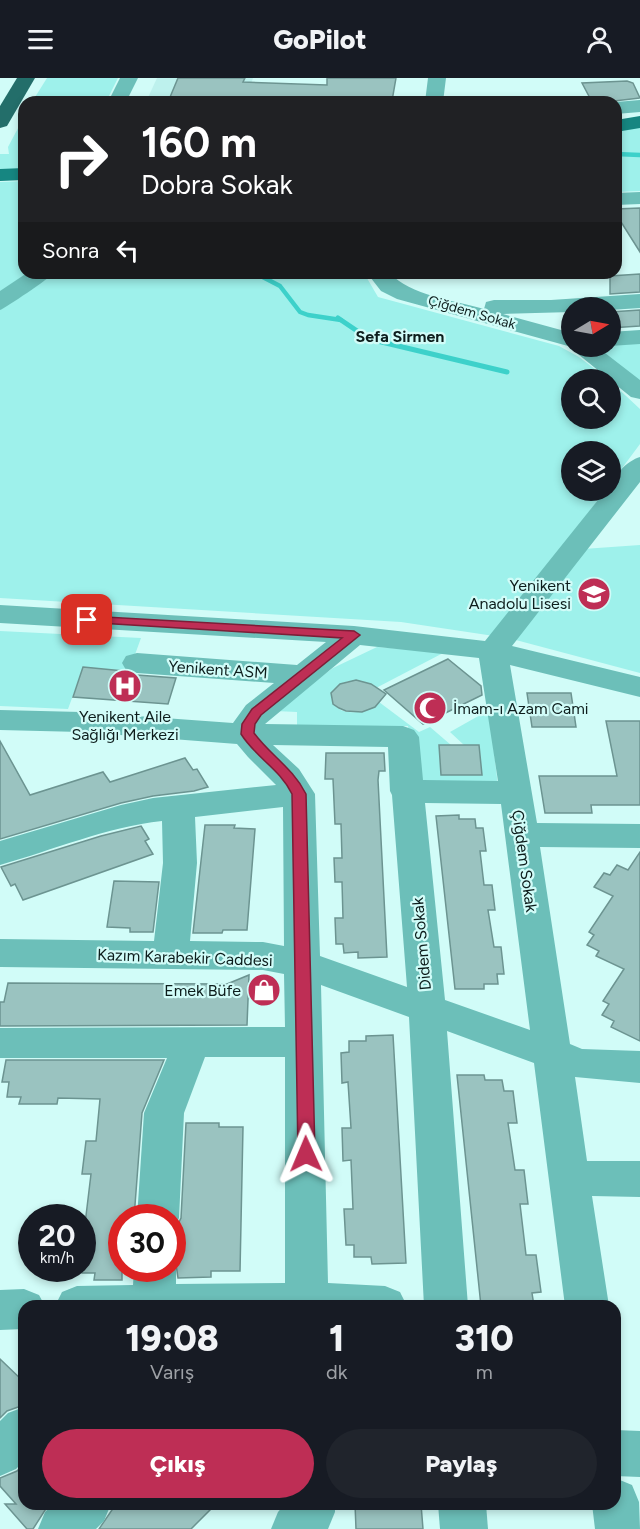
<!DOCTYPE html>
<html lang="tr">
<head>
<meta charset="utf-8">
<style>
  body { margin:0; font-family:Figtree,sans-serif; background:#20242c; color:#f1f3f6; height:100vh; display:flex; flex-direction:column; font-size:22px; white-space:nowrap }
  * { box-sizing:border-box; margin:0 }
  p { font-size:20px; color:#9ea1a6 }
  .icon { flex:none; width:33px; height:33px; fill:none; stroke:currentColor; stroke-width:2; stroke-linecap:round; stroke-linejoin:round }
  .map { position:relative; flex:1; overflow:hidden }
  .sheet { position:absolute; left:18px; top:1222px; width:603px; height:210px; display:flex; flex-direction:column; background:#171b24; border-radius:18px; box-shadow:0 3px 9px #0003 }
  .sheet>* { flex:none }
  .guide { position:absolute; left:18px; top:18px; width:604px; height:183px; border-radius:18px; box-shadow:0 3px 9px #0003; background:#202124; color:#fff; overflow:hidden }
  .needle { width:39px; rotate:80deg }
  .tools { position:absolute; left:561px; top:219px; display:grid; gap:12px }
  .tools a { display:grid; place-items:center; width:60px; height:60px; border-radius:50%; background:#171b24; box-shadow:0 3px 9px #0003; font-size:30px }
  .speed { position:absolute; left:18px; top:1126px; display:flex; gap:12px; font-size:30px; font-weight:700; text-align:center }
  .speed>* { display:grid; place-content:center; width:78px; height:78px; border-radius:50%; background:#171b24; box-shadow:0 3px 9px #0003; line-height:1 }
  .speed small { font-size:15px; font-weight:400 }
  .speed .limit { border:9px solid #d22; background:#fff; color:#111 }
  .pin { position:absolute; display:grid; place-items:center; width:51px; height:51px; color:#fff; margin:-26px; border-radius:12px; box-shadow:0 3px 9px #0006 }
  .me { position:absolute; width:66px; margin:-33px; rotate:359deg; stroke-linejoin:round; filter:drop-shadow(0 0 4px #0008) }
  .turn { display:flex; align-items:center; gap:21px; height:126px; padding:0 24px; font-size:27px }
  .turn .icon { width:78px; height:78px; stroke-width:2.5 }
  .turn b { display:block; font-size:42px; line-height:51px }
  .then { display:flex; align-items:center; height:57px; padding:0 24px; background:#0003; gap:12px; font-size:22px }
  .eta { display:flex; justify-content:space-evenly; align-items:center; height:102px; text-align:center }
  .eta b { font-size:36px; font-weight:800; line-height:42px }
  .button { display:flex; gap:12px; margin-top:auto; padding:12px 24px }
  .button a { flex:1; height:69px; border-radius:36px; background:#be2e55; color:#fff; font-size:24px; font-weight:800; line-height:69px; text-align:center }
  .button a+a { background:#20242c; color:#f1f3f6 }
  header { display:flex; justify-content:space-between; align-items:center; height:78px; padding:0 24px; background:#171b24; font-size:27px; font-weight:800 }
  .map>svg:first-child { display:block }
  .built { fill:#bdf1ed }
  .green { fill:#9ef1eb }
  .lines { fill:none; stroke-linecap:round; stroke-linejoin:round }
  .stream-far1 { stroke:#3dd1ca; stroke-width:4.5 }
  .stream { stroke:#3dd1ca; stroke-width:5 }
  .building { fill:#9ac3c0; stroke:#6c9491; stroke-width:1.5 }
  .minor { fill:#6cbfb9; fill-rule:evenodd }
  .major { fill:#168681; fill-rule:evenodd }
  .highway { fill:#236e6a; fill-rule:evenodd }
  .route { fill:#be2e55; stroke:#7c1e37; stroke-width:1.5 }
  .labels { text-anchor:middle; stroke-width:4.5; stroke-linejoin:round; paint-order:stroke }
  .far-street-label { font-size:14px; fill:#0d1d1c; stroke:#d1fcf8 }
  .far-quarter-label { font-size:16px; font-weight:bold; fill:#0d1d1c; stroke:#d1fcf8 }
  .poi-label { font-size:16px; fill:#0d1d1c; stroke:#d1fcf8; text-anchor:end }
  .street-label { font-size:16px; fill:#0d1d1c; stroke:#d1fcf8 }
</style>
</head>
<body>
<header><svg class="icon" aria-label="menu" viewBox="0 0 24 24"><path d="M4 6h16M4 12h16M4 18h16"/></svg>GoPilot<svg class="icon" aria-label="person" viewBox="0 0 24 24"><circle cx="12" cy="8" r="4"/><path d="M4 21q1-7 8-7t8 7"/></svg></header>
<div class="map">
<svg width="640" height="1451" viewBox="0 0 640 1451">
  <rect width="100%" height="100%" fill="#d1fcf8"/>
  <polygon class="built" points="157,0 253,0 245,24 146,24"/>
  <g class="green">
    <polygon points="47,0 118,0 106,24 32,24"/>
    <polygon points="24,39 24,91 0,92 0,76 9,76 8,69"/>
    <polygon points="640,49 640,113 617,114 616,54"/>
    <polygon points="24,103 24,195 364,195 378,219 559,268 579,279 608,301 572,302 572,340 610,340 611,304 640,331 640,366 611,405 610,374 572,374 572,412 605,413 494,558 401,544 0,520 0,104"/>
    <polygon points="640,264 640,306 594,269 610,268 611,266"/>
    <polygon points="640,467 640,595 512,561 583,471"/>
    <polygon points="0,553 141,560 129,593 83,590 68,631 0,628"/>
    <path d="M377,569l68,5 -69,36c-14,-10 -34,-11 -45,5 -1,25 36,23 48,9l40,30 11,-5 21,18h-12l3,30 40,-1 -3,-29h-15l-14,-13 39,-22 9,76h-82l-8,-60h-111v-14l-22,-1 58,-43z"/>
  </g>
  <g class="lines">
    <g class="stream-far1">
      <polyline points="616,76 640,77"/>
      <polyline points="255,195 280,208 300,234 308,237 341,242"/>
    </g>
    <polyline class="stream" points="338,240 369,261 507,294"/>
  </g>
  <g class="building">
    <polygon points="178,0 245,0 243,4 327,7 327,0 396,0 392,23 389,24 237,22 237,24 168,24"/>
    <polygon points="627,3 633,5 640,20 614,23 591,22 582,5"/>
    <polygon points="640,130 640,174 616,136 616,131"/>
    <polygon points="640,196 640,214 610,216 610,198"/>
    <polygon points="640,232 640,248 610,250 610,234"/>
    <polygon points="448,581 481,608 482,617 423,646 384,612"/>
    <polygon points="83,589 124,593 137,597 176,600 168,626 73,619"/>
    <polygon points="356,602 371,606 386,616 375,629 362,634 346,633 339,630 333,626 331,615 340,606"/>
    <polygon points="527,615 571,615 576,649 532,649"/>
    <polygon points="606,643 640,643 640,727 591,727 592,735 545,735 539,698 617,698"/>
    <polygon points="0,663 30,717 103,694 110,704 185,680 193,692 197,691 208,709 194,713 153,718 121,725 0,761"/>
    <polygon points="439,667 479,667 482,697 441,697"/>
    <polygon points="326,675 384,675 385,693 379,693 378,702 387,879 358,880 358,874 344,875 343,866 336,866 335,840 343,840 342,804 335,804 334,780 342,780 341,746 335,746 333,701 325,701"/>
    <polygon points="459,737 459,741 475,741 476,750 483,750 486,773 480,773 484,807 492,807 495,832 488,832 494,869 501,869 504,896 497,896 498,906 484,906 484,911 455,911 436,738"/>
    <polygon points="205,747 235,747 234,750 255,751 247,852 223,852 222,855 193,855"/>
    <polygon points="141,748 149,761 145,763 153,776 23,822 15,806 11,808 1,789 101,758"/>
    <polygon points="640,774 640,963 611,949 614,943 602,937 609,926 603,923 624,891 596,878 599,873 587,867 594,857 589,854 613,818 594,809 604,795 610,797 617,787 628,792"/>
    <polygon points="114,803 159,804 153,854 130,854 130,850 107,849"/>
    <polygon points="249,897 247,947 0,948 0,924 4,924 8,905 227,906"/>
    <polygon points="393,957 406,1185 372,1186 371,1179 354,1179 354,1167 346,1167 344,1131 353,1131 351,1082 343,1083 342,1050 351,1050 348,1004 342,1005 341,975 349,974 349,963 366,963 366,958"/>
    <polygon points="6,982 164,982 142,1035 134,1140 122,1140 122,1202 94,1202 95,1195 82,1195 82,1146 85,1146 91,1096 82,1096 86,1063 96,1063 100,1021 58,1020 57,1026 19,1026 21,1019 7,1019 9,1004 2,1004"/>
    <polygon points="457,997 484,997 485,1002 502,1002 504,1013 513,1013 517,1045 508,1045 515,1092 524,1092 528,1126 520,1126 526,1177 536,1177 541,1214 532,1215 534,1228 481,1228"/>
    <polygon points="186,1045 219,1045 219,1049 243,1049 240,1193 211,1193 211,1199 178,1200 176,1186 178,1146 181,1140"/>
    <polygon points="0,1281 24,1304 24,1327 7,1333 0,1340"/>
    <polygon points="24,1386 24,1426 49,1426 33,1451 27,1451 5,1426 16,1426 0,1408 0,1400 17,1393"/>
    <polygon points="116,1426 216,1426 191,1451 99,1451"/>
    <polygon points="355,1426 421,1426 423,1451 356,1451"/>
  </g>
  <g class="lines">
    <g class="minor">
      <polygon points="120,0 138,0 126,24 108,24"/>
      <polygon points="428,0 446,0 443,24 425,24"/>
      <polygon points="640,22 640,34 616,36 616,24"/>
      <polygon points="640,114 640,126 616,127 616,115"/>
      <path d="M27,195h27c-3,4 -50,36 -54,37v-19z"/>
      <path d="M367,195h23c19,22 66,28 94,36l2,-7 8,-2h57l89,-6v14l-30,2v-2h-38v4l-69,2 69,19v13h24l44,34v19l-9,-2 -63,-51 -171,-47 -16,-8z"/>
      <polygon points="640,252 640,266 610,268 610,254"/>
      <path d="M640,379v25l-128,164 128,31v20l-130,-32 27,158 103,1v24l-100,-1 30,197 12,5 58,2v32l-65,-6 12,84h53v36l-48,-1 17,110h-44l-31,-243 -87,-32 21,275h-44l-15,-289 -88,-32 7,298 57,3 15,6 7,14h-352l7,-14 15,-6 56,-1 1,-16h38v-8l4,8v15l109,-1v-226h-80l-21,56 -5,105 -7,13v-13h-35l7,-105 23,-55h-167v-30l285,-1 -1,-53 -21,-4 -263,-3v-28l154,2 9,-78 -1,-42c-55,6 -109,29 -162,44v-24l121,-36 32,-7 123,-13 -28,-28 -11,-13 -156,-12 -81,-2v-20l81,2 152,11 13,-18 28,-22 -137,-10 -11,-3 -4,-7 4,-7 11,-3 160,12 29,-23 -326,-19v-18l354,21 131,15 121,-151h4c0,-12 18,-30 30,-33zM360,567l119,13 19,123 -75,-1 -4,-43 -5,-7 -11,-4 -138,-2zM273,667l115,2 2,44 2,4 15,192 -87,-31 -5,-162 -16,-25zM425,725l76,1 29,226 -85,-30zM283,729l1,139 -21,-4 -73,-1 7,-78 -2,-46z"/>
      <polygon points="24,1211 39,1217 45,1228 24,1228 24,1251 0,1252 0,1212"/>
      <polygon points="24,1329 24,1383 16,1391 0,1398 0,1343 8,1335"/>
      <polygon points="615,1352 640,1353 640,1399 615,1398"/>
      <polygon points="615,1400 632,1407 639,1424 640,1451 595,1451 592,1426 615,1426"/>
      <polygon points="53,1426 111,1426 104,1443 96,1451 38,1451 45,1434"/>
      <polygon points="285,1426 335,1426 335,1434 328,1451 271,1451 278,1434"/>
      <polygon points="438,1426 486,1426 488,1451 440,1451"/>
    </g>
    <g class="major">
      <polygon points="640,38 640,50 616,54 616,42"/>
      <polygon points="24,90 24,102 0,103 0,91"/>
    </g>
    <polygon class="highway" points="17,0 35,0 7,48 0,50 0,28"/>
  </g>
  <path class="route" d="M87,538l267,15 6,4 -99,80 -6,9 -1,9c16,22 39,35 52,61l9,360 -3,5 -6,2 -6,-2 -2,-5 -6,-360c-12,-25 -36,-36 -51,-60l1,-10 10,-15 90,-71 -259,-16v-5z"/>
  <defs>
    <g id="school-disc" transform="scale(1.725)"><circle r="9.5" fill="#be2e55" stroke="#d1fcf8"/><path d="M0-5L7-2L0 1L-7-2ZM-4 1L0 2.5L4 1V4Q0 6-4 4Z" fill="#fff"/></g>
    <g id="hospital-disc" transform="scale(1.725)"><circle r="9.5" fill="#be2e55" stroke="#d1fcf8"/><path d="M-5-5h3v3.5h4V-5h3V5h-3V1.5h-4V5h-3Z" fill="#fff"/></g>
    <g id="mosque-disc" transform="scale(1.725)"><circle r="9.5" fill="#be2e55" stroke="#d1fcf8"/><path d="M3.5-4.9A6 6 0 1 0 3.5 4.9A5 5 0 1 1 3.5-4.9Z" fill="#fff"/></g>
    <g id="shop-disc" transform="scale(1.725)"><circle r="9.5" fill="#be2e55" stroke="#d1fcf8"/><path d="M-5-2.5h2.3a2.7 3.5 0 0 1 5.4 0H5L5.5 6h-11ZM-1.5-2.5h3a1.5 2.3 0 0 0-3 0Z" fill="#fff"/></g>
  </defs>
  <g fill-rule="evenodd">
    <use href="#school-disc" x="594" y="516"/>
    <use href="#hospital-disc" x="125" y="608"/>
    <use href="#mosque-disc" x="430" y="630"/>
    <use href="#shop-disc" x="264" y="912"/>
  </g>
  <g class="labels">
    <g class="far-street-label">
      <text transform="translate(472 234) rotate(16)" y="5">Çiğdem Sokak</text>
    </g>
    <g class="far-quarter-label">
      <text x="400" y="264">Sefa Sirmen</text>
    </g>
    <g class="poi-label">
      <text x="571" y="513">Yenikent<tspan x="571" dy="18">Anadolu Lisesi</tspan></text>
      <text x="453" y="636" text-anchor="start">İmam-ı Azam Cami</text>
      <text x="125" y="644" text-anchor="middle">Yenikent Aile<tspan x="125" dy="18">Sağlığı Merkezi</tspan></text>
      <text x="241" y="918">Emek Büfe</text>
    </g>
    <g class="street-label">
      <text transform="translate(218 591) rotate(4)" y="6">Yenikent ASM</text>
      <text transform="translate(525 783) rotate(82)" y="6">Çiğdem Sokak</text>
      <text transform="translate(421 866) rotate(-95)" y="6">Didem Sokak</text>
      <text transform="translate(185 879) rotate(2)" y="6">Kazım Karabekir Caddesi</text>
    </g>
  </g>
</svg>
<div class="tools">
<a><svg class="needle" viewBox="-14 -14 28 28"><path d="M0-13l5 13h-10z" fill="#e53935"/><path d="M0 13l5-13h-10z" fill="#9ea1a6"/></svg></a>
<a><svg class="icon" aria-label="search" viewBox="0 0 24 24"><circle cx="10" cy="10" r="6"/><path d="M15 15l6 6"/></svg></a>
<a><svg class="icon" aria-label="layers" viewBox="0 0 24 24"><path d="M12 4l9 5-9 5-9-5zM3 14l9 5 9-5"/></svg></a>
</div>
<div class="speed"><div>20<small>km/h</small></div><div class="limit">30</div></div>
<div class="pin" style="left:87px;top:542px;background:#d93025"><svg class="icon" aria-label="arrive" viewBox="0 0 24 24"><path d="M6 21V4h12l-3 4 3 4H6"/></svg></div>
<svg class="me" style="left:306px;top:1076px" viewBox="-20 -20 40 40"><path d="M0-17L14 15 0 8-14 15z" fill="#be2e55" stroke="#fff" stroke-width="4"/></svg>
<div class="guide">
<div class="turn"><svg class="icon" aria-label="right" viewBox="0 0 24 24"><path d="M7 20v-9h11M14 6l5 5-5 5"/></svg><div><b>160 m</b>Dobra Sokak</div></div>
<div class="then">Sonra<svg class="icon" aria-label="left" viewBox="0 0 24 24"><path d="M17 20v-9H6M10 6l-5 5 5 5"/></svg></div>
</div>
<section class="sheet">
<div class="eta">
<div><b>19:08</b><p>Varış</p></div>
<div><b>1</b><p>dk</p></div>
<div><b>310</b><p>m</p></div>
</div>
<div class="button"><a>Çıkış</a><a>Paylaş</a></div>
</section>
</div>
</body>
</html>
